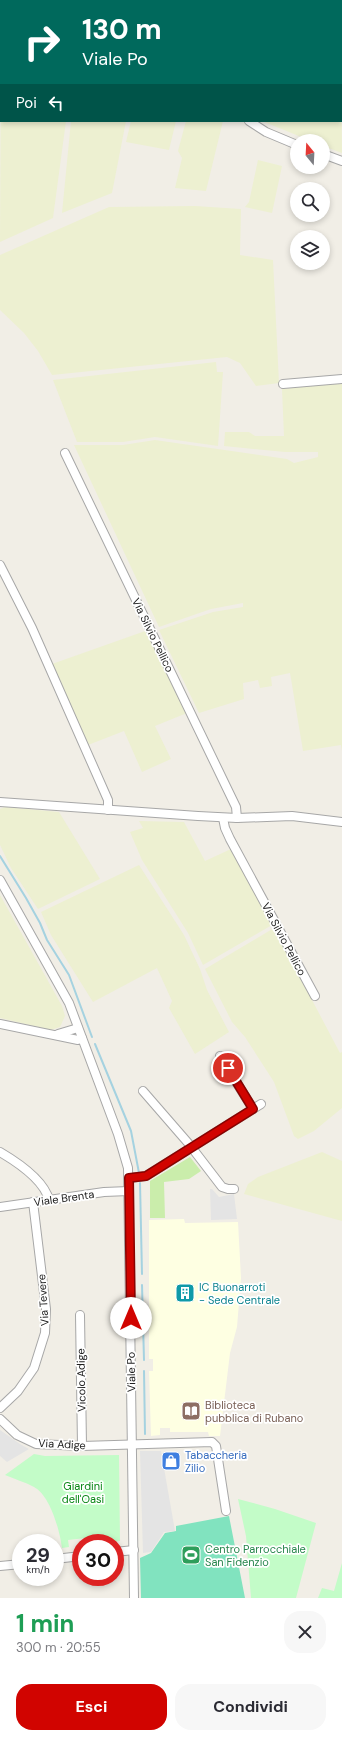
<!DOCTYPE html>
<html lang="it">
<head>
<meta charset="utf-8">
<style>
  body { margin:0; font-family:"DM Sans",sans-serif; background:#f7f7f7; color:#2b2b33; height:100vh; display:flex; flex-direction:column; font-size:15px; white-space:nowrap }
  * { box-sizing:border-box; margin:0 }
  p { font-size:13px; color:#7c7c81 }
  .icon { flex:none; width:22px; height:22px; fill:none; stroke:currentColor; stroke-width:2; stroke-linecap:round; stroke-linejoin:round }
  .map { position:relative; height:1598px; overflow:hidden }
  .side { display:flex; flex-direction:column; background:#fff; flex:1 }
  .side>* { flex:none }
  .top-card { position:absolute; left:0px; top:0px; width:342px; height:122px; box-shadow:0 2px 6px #0003; background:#00695c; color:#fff; overflow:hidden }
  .needle { width:26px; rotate:342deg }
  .tools { position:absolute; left:290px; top:134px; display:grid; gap:8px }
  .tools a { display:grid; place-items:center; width:40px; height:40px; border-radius:50%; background:#fff; box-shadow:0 2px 6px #0003; font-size:20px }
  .speed { position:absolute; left:12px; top:1534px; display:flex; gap:8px; font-size:20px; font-weight:700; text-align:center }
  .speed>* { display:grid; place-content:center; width:52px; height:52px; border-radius:50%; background:#fff; box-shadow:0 2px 6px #0003; line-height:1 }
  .speed small { font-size:10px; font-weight:400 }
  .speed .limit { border:6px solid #d22; background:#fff; color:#111 }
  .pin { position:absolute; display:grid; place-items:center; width:34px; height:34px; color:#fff; margin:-17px; border:2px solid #fff; border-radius:50%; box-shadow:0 1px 4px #0007 }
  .me { position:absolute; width:44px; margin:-22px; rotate:0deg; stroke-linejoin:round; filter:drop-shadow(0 0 3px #0008) }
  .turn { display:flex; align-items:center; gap:14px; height:84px; padding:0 16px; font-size:18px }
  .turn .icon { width:52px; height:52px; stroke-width:2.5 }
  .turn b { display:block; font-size:28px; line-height:34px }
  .then { display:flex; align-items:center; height:38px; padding:0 16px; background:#0003; gap:8px; font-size:15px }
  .round { display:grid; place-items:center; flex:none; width:42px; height:42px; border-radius:16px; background:#f7f7f7 }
  .head { display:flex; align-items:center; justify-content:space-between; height:68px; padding:0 16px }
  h1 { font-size:24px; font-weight:700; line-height:30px; color:#1e9e55 }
  .primary-button { display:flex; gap:8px; margin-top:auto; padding:8px 16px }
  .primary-button a { flex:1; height:46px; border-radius:16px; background:#d10400; color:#fff; font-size:16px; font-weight:700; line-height:46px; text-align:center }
  .primary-button a+a { background:#f7f7f7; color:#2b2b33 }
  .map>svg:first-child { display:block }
  .education { fill:#feffe2 }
  .farmland { fill:#edf0d1 }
  .grass { fill:#caedab }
  .park { fill:#c3fcc8 }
  .pitch { fill:#81e3bf }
  .parking { fill:#e4e4e4 }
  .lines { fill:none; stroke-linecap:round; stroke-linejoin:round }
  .stream { stroke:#a5d2e0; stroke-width:2 }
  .minor-casing { stroke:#a7a7a7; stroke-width:10 }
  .minor { stroke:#fff; stroke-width:8 }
  .route-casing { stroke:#880300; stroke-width:10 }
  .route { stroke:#d10400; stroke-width:7 }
  .labels { text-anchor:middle; stroke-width:3.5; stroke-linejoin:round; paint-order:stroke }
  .street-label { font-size:11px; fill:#202020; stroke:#fff }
  .culture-label { font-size:11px; fill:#0d838f; stroke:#fff; text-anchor:start }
  .education-label { font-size:11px; fill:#785e54; stroke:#fff; text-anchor:start }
  .shop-label { font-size:11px; fill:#366cbe; stroke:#fff; text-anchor:start }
  .park-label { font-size:11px; fill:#078614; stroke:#fff }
  .leisure-label { font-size:11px; fill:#27864d; stroke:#fff; text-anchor:start }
</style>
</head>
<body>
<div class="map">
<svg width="342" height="1598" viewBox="0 0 342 1598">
  <rect width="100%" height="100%" fill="#f1eee6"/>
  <polygon class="education" points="184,1219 185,1223 238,1222 241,1278 237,1327 230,1353 220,1436 209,1436 208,1432 170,1432 170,1428 160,1428 160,1435 151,1436 149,1371 153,1371 153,1359 149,1359 149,1220"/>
  <g class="farmland">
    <polygon points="1,35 1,121 66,121 53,218 0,242"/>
    <polygon points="341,52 342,153 323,146 323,141 311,141 262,121 341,121"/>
    <polygon points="71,121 126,121 112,193 62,213"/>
    <polygon points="131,121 176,121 169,150 126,142"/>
    <polygon points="186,121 223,121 206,191 175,188 182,158 178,151"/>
    <polygon points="258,160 282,166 272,213 245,207 249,202"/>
    <polygon points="195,206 241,209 240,255 273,260 279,383 256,386 240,363 227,357 52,375 38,351 24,333 0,310 0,255 109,207"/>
    <polygon points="216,362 217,372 223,372 218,446 155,437 123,442 77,442 53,380"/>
    <polygon points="342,383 342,751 341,745 303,751 290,673 271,677 272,686 260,688 258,680 243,683 244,699 199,713 159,630 213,612 243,607 243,603 211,609 159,627 74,445 123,445 155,440 287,459 294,463 318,457 318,452 285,452 224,446 225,432 249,432 255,436 284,436 282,389"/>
    <polygon points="148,630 187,713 155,726 171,759 142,772 124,731 88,745 52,664"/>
    <polygon points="5,807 59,812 100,879 38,909 11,868 0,845 0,809"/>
    <polygon points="139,821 184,822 205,861 231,849 272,925 203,965 188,933 142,860 130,832 143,828"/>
    <polygon points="139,865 184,935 200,969 207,990 229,1032 195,1054 169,1008 172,1001 157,968 93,1002 51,935 41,912"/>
    <polygon points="0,895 62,1006 65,1016 60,1027 51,1030 0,1018"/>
    <polygon points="274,928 340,1053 342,1052 342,1108 314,1131 298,1139 294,1136 274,1082 245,1037 232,1022 205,969"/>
    <polygon points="322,1152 342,1161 342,1221 244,1194 248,1184 258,1177"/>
  </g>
  <polygon class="grass" points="190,1157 201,1171 189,1179 164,1182 165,1218 150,1218 150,1181"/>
  <g class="park">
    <path d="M34,1454l11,2 74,-1 1,86 -16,2 -1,-7 -35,4 1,7 -7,1c-2,-17 -12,-53 -28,-61 -9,-5 -20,-8 -29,-12z"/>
    <polygon points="238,1499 275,1509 316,1523 296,1598 251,1598 246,1536"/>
    <polygon points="342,1563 342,1598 318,1598 322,1588 334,1591"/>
  </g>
  <polygon class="pitch" points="229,1516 245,1598 141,1598 140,1558 151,1553 165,1533 176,1531 176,1526"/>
  <g class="parking">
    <polygon points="210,1189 212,1189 219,1197 234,1194 237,1219 211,1220"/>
    <polygon points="0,1430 20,1444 29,1449 7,1462 0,1456"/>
    <polygon points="140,1451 161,1451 175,1531 164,1532 151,1552 143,1553"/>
  </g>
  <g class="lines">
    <g class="stream">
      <polyline points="0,856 26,898 40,923 47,940 69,975 92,1037"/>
      <polyline points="95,1044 131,1131 139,1173"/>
      <polyline points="140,1183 142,1274"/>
      <polyline points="142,1285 144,1360"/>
      <polyline points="144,1371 145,1434"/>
    </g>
    <g class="minor-casing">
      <g id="minor">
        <polyline points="111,0 112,1"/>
        <polyline points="249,121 266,132 297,145"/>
        <polyline points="323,154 342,161"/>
        <polyline points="283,384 342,379"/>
        <polyline points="65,453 236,807 237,818"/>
        <polyline points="0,565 32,628 108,800 108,810"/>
        <polyline points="0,802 198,816 237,818 292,816 342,822"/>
        <polyline points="223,818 225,828 230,839 315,996"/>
        <polyline points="0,880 69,1003 118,1134 128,1168 134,1598"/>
        <polyline points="0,1024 78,1040 82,1038"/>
        <polyline points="58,1034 78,1028"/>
        <polyline points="220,1056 253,1109"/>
        <polyline points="143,1091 189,1144 222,1187 228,1189 234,1189"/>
        <path d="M0,1152c17,10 44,28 49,48"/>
        <polyline points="129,1178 146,1176 261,1104"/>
        <polyline points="0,1207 104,1192 129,1191"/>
        <polyline points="80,1315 82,1446"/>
        <polyline points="0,1408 18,1391 34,1368 45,1333 46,1309 33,1202"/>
        <polyline points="0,1419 17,1435 36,1444 82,1446 212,1442 216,1446 226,1511"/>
        <polyline points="115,1552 134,1550"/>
        <polyline points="55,1559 81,1556"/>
        <polyline points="0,1566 21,1564"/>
      </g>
    </g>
    <use href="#minor" class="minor"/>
  </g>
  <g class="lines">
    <g class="route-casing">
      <polyline id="route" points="131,1318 129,1178 146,1176 253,1109 228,1068"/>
    </g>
    <use href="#route" class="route"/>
  </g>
  <defs>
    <g id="building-square" transform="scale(1)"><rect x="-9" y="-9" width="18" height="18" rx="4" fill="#0f9aa8" stroke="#fff"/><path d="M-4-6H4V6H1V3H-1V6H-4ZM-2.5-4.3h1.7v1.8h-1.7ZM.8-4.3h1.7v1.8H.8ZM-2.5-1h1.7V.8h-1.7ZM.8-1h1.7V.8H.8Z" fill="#fff"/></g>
    <g id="library-square" transform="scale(1)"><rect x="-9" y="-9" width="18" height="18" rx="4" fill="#8d6e63" stroke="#fff"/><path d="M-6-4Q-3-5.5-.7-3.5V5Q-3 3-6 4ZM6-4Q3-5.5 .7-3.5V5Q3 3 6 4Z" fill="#fff"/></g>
    <g id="shop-square" transform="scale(1)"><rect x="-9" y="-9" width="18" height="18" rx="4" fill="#3f7fe0" stroke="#fff"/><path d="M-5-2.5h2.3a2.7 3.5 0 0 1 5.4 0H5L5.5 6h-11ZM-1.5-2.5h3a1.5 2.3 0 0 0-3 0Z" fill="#fff"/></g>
    <g id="stadium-square" transform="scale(1)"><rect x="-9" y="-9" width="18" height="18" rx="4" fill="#2e9e5b" stroke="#fff"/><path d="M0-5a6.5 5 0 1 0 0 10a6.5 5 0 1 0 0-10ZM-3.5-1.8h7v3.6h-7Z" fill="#fff"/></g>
  </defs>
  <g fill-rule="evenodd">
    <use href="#building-square" x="185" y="1293"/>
    <use href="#library-square" x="191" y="1411"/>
    <use href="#shop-square" x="171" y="1461"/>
    <use href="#stadium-square" x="191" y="1555"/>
  </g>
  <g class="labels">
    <g class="street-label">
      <text transform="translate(153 635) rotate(64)" y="4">Via Silvio Pellico</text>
      <text transform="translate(284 939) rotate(62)" y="4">Via Silvio Pellico</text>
      <text transform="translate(64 1198) rotate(-8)" y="4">Viale Brenta</text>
      <text transform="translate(43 1300) rotate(-94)" y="4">Via Tevere</text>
      <text transform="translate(131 1372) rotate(-91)" y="4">Viale Po</text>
      <text transform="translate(81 1380) rotate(-91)" y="4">Vicolo Adige</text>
      <text transform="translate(62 1444) rotate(3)" y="4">Via Adige</text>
    </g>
    <g class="culture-label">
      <text x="199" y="1291">IC Buonarroti<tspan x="199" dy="13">- Sede Centrale</tspan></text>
    </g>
    <g class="education-label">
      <text x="205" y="1409">Biblioteca<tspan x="205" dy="13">pubblica di Rubano</tspan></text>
    </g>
    <g class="shop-label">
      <text x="185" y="1459">Tabaccheria<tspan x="185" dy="13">Zilio</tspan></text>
    </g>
    <g class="park-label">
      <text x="83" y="1490">Giardini<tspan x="83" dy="13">dell'Oasi</tspan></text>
    </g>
    <g class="leisure-label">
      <text x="205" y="1553">Centro Parrocchiale<tspan x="205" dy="13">San Fidenzio</tspan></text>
    </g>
  </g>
</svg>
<div class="tools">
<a><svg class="needle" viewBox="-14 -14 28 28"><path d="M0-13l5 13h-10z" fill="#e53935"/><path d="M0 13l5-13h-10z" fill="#7c7c81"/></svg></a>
<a><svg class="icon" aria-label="search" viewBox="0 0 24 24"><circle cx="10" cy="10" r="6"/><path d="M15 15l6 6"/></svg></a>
<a><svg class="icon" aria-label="layers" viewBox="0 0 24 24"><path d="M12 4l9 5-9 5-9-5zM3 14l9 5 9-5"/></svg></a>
</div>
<div class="speed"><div>29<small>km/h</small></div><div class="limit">30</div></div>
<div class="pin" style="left:228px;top:1068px;background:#d93025"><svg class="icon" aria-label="arrive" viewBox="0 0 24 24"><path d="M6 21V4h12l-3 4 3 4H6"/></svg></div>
<svg class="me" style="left:131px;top:1318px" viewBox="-20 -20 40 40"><circle r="19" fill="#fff"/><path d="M0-13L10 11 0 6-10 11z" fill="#d10400"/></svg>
<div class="top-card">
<div class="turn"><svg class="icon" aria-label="right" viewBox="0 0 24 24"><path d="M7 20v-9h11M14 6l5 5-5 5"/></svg><div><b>130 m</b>Viale Po</div></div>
<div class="then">Poi<svg class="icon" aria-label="left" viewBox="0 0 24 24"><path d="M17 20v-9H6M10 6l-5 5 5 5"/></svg></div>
</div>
</div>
<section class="side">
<div class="head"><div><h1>1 min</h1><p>300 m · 20:55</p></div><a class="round"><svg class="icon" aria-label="close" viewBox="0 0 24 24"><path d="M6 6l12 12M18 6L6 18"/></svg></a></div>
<div class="primary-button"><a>Esci</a><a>Condividi</a></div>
</section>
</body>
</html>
